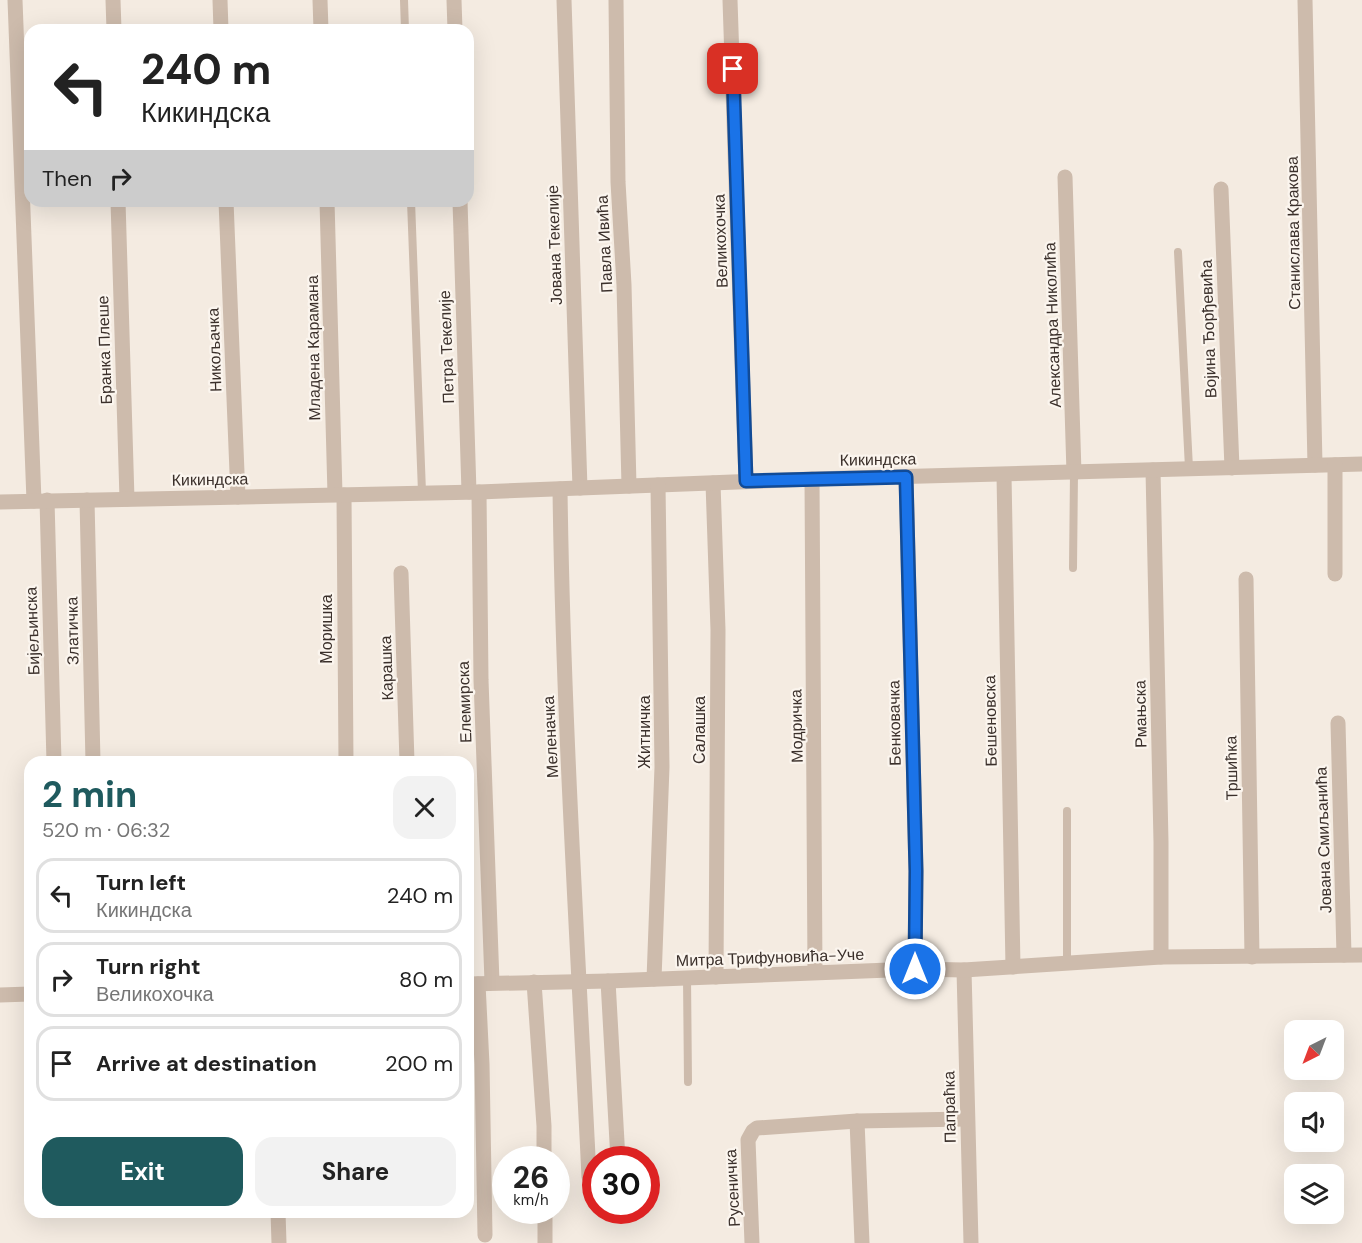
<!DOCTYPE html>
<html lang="en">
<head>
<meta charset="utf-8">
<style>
  body { margin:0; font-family:"DM Sans",sans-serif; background:#f2f2f2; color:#222; height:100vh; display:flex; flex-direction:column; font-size:22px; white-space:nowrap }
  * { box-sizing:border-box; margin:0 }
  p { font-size:20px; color:#767676 }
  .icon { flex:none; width:33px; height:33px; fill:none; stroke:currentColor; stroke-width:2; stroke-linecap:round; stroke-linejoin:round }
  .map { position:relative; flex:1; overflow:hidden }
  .sheet { position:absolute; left:24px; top:756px; width:450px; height:462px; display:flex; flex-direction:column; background:#fff; border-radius:18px; box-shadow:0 6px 24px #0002 }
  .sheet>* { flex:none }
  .guide { position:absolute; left:24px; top:24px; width:450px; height:183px; border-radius:18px; box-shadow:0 6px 24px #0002; background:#fff; color:#222; overflow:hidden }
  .needle { width:39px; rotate:222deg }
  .fabs { position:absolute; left:1284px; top:1020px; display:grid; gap:12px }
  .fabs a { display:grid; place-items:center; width:60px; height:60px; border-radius:12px; background:#fff; box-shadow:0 6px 24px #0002; font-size:30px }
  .speed { position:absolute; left:492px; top:1146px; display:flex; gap:12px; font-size:30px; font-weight:700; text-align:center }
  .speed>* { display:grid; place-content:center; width:78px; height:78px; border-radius:50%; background:#fff; box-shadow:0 6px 24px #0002; line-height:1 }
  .speed small { font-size:15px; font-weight:400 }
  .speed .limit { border:9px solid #d22; background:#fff; color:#111 }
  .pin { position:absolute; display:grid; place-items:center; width:51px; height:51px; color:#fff; margin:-26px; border-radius:12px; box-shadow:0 3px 9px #0006 }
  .me { position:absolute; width:66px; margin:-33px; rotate:0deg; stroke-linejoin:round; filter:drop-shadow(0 0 4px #0008) }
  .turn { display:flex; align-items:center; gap:21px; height:126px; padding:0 18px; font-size:27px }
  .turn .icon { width:78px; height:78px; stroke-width:2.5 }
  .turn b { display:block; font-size:42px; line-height:51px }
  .then { display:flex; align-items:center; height:57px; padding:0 18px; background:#0003; gap:12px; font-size:22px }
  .round { display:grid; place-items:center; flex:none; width:63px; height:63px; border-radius:18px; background:#f2f2f2 }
  .head { display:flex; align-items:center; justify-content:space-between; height:102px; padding:0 18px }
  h1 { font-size:36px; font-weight:700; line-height:45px; color:#1f5a5e }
  .action { display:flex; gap:12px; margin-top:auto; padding:12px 18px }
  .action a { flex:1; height:69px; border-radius:18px; background:#1f5a5e; color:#fff; font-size:24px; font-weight:700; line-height:69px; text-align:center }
  .action a+a { background:#f2f2f2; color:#222 }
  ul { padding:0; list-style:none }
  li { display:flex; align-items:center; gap:18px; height:75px; margin:0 12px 9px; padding:0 6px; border:3px solid #e0e0e0; border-radius:18px }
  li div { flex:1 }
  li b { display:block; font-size:22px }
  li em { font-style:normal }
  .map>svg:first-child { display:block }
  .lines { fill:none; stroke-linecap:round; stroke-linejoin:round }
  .service { stroke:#cdbbac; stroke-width:8 }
  .minor { stroke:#cdbbac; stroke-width:15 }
  .route-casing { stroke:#114b97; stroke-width:15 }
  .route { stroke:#1a73e8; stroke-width:10 }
  .labels { text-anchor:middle; stroke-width:4.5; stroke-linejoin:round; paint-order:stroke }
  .street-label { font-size:16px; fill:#3b302b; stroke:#fbf5ee }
</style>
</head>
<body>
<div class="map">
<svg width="1362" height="1243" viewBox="0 0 1362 1243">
  <rect width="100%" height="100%" fill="#f4ebe1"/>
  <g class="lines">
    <g class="service">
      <polyline points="404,0 405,30"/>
      <polyline points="411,201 422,492"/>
      <polyline points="1178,252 1189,468"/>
      <polyline points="1073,568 1074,473"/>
      <polyline points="1067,811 1067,963"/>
      <polyline points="687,977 688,1082"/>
    </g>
    <g class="minor">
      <polyline points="15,0 34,501"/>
      <polyline points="113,0 114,30"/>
      <polyline points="220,0 221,30"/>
      <polyline points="320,0 321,30"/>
      <polyline points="454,0 455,30"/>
      <polyline points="564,0 580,488"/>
      <polyline points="616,0 618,182 624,285 629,486"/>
      <polyline points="730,0 746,481"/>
      <polyline points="1305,0 1315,465"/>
      <polyline points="1065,177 1074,473"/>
      <polyline points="1221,189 1232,468"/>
      <polyline points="118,201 127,499"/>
      <polyline points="226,201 238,497"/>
      <polyline points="327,201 335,494"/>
      <polyline points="460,201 469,492"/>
      <polyline points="1153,470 1161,842 1161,957"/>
      <polyline points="1004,475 1013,967"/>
      <polyline points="906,477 916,871 915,969"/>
      <polyline points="812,479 815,972"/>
      <polyline points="713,483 718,630 716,977"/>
      <path d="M560,489c3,230 18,459 29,688"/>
      <polyline points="479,492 481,680 492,982"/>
      <polyline points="344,495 346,762"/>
      <polyline points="47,500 54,762"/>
      <polyline points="87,500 93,762"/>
      <polyline points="0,502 479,492 812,479 1362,464"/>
      <polyline points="401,573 407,762"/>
      <polyline points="1335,574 1335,465"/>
      <polyline points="1246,579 1252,957"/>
      <polyline points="1338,723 1344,955"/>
      <polyline points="964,970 971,1243"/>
      <polyline points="654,979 662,767 658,485"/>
      <polyline points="608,981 618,1160"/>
      <polyline points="534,982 544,1126 544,1160"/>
      <polyline points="468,984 608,981 915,969 964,970 1161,957 1362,955"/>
      <polyline points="478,984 482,1064 485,1235"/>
      <polyline points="0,995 30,994"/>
      <polyline points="857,1121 862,1243"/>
      <polyline points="545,1210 545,1243"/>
      <polyline points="278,1212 279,1243"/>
      <polyline points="752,1243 748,1140 753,1131 757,1128 857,1121 966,1119"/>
    </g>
  </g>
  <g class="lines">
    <g class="route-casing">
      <polyline id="route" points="733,69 746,481 906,477 916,871 915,969"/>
    </g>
    <use href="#route" class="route"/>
  </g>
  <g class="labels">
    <g class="street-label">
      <text transform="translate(1293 233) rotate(-91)" y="6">Станислава Кракова</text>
      <text transform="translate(720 241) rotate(-92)" y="6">Великохочка</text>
      <text transform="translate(604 244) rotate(-93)" y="6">Павла Ивића</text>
      <text transform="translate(554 245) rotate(-92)" y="6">Јована Текелије</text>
      <text transform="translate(1052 325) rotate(-92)" y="6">Александра Николића</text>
      <text transform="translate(1208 329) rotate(-92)" y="6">Војина Ђорђевића</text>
      <text transform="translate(446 347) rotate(-92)" y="6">Петра Текелије</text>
      <text transform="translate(313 348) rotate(-91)" y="6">Младена Карамана</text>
      <text transform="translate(104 350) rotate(-92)" y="6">Бранка Плеше</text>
      <text transform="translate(214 350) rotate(-92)" y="6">Никољачка</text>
      <text transform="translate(878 459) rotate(-1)" y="6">Кикиндска</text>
      <text transform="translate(210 479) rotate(-1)" y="6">Кикиндска</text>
      <text transform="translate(326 629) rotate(-90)" y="6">Моришка</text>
      <text transform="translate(32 631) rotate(-92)" y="6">Бијељинска</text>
      <text transform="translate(72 631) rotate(-91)" y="6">Златичка</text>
      <text transform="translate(386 668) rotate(-92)" y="6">Карашка</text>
      <text transform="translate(464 702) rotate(-92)" y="6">Елемирска</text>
      <text transform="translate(1140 714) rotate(-91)" y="6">Рмањска</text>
      <text transform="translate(990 721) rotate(-91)" y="6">Бешеновска</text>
      <text transform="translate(894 723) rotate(-91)" y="6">Бенковачка</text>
      <text transform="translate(796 726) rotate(-91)" y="6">Модричка</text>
      <text transform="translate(699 730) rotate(-90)" y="6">Салашка</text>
      <text transform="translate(644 732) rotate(-90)" y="6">Житничка</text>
      <text transform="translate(550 737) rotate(-93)" y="6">Меленачка</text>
      <text transform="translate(1231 768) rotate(-91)" y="6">Тршићка</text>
      <text transform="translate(1323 840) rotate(-92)" y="6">Јована Смиљанића</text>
      <text transform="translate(770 957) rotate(-2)" y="6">Митра Трифуновића-Уче</text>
      <text transform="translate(949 1107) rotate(-91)" y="6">Папраћка</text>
      <text transform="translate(732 1188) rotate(-93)" y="6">Русеничка</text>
    </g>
  </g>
</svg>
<div class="fabs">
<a><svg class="needle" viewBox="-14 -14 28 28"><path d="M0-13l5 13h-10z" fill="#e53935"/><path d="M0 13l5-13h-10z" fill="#767676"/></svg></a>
<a><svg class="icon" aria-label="sound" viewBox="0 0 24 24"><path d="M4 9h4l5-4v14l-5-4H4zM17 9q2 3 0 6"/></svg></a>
<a><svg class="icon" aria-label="layers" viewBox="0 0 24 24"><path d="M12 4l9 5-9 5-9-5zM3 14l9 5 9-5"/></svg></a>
</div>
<div class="speed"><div>26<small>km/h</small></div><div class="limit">30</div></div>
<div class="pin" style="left:733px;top:69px;background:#d93025"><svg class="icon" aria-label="arrive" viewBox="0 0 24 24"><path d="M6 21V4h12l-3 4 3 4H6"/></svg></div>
<svg class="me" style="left:915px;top:969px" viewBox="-20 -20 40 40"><circle r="17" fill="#1a73e8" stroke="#fff" stroke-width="3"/><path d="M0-11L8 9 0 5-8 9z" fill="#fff"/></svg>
<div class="guide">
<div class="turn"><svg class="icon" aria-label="left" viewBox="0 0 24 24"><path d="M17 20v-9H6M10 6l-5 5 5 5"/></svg><div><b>240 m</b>Кикиндска</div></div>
<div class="then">Then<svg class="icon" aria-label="right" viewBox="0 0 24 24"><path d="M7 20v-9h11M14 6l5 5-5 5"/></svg></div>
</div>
<section class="sheet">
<div class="head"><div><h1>2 min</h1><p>520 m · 06:32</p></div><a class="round"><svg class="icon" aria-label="close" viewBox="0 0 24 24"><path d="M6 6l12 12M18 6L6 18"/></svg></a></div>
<ul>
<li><svg class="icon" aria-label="left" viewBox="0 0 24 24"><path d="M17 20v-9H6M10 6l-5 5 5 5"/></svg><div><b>Turn left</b><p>Кикиндска</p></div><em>240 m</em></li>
<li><svg class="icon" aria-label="right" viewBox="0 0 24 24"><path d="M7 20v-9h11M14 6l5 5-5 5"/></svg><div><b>Turn right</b><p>Великохочка</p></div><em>80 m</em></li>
<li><svg class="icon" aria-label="arrive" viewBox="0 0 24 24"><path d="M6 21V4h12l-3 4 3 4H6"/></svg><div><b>Arrive at destination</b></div><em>200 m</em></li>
</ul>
<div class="action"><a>Exit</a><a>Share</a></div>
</section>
</div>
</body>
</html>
